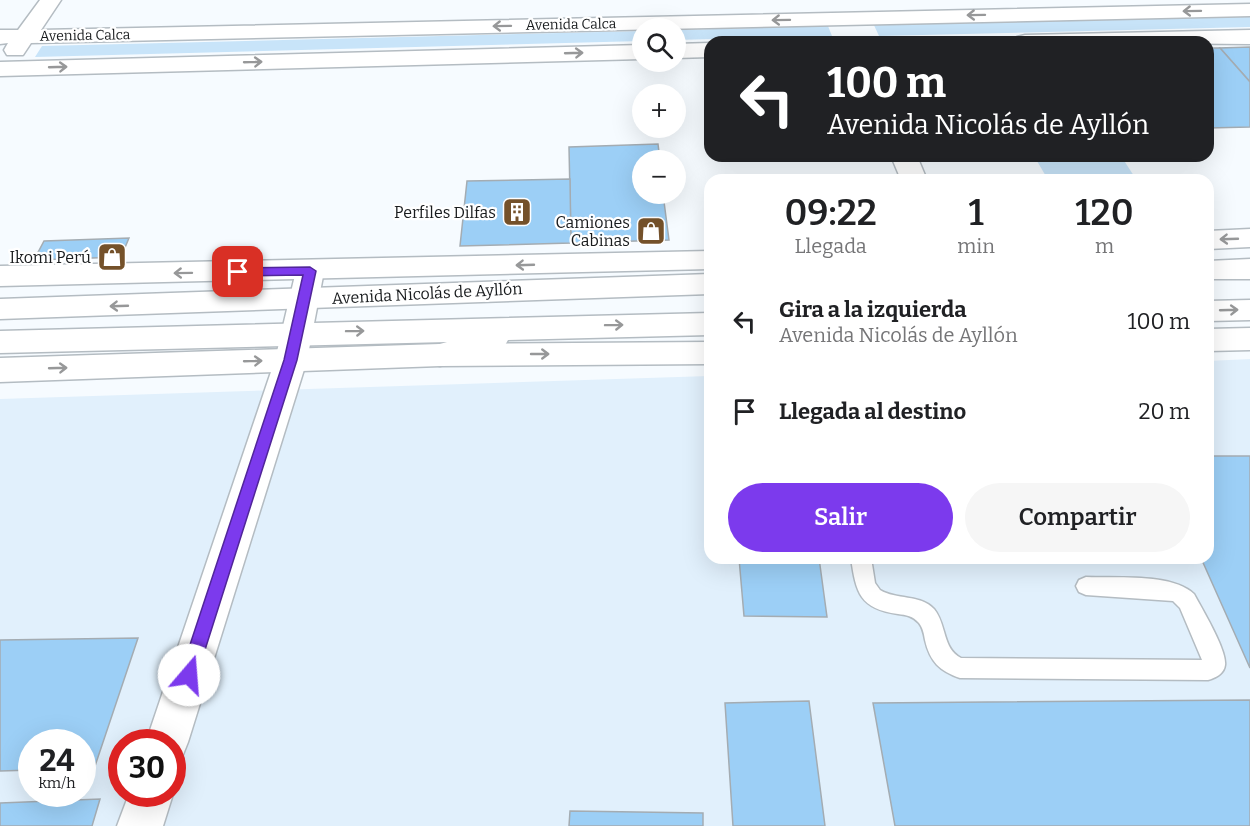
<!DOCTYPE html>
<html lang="es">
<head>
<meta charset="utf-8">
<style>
  body { margin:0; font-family:Bitter,serif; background:#f6f6f6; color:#202124; height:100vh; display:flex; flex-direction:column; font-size:22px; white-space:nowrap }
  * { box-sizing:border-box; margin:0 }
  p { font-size:20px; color:#757577 }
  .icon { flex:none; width:33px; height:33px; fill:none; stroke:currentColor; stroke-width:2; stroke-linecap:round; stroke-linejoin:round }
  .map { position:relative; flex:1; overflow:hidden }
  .sheet { position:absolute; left:704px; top:174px; width:510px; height:390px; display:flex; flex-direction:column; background:#fff; border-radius:18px; box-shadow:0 6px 24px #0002 }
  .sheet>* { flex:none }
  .top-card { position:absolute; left:704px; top:36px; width:510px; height:126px; border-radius:18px; box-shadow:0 6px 24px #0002; background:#202124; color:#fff; overflow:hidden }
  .tools { position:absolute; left:632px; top:18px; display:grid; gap:12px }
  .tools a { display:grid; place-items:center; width:54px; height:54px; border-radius:50%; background:#fff; box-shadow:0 6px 24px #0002; font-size:30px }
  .speed { position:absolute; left:18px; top:729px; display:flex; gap:12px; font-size:30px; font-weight:700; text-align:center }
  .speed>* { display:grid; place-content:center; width:78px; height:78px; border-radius:50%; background:#fff; box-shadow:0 6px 24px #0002; line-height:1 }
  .speed small { font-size:15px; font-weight:400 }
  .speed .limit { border:9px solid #d22; background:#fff; color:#111 }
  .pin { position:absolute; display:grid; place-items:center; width:51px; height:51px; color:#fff; margin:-26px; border-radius:12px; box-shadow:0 3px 9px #0006 }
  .me { position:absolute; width:66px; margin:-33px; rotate:18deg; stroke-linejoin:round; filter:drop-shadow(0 0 4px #0008) }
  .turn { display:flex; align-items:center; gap:21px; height:126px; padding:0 24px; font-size:27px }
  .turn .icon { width:78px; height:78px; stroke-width:2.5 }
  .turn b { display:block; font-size:42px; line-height:51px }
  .eta { display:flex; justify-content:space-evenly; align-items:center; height:102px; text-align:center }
  .eta b { font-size:36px; font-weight:600; line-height:42px }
  .cta { display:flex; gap:12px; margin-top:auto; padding:12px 24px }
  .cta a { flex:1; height:69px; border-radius:36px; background:#7c3aed; color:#fff; font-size:24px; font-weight:600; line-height:69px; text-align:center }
  .cta a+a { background:#f6f6f6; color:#202124 }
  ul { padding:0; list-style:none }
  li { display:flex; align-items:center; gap:18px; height:90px; padding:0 24px }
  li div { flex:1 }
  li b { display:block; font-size:22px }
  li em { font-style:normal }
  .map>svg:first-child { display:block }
  .built { fill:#e1f0fc; fill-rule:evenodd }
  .green { fill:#c8e4f9 }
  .building { fill:#9ccff6; stroke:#a4acb2; stroke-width:1.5 }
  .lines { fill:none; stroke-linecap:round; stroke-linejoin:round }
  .lane-casing { stroke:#b4bcc2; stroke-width:3 }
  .street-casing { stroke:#b4bcc2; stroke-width:3 }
  .secondary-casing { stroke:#b4bcc2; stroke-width:3 }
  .primary-casing { stroke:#b4bcc2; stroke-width:3 }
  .lane { fill:#fff; fill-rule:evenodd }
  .street { fill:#fff; fill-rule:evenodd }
  .secondary { fill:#fff; fill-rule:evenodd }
  .primary { fill:#fff; fill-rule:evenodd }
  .oneway { stroke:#979899 }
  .route { fill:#7c3aed; stroke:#51269a; stroke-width:1.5 }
  .labels { text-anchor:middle; stroke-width:4.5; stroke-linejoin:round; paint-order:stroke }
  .far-street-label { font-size:14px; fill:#181b1d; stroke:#fff }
  .poi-label { font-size:16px; fill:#181b1d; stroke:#fff; text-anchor:end }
  .street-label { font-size:16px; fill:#181b1d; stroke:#fff }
</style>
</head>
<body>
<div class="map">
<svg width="1250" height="826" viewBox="0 0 1250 826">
  <rect width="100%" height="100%" fill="#f6fbff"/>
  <path class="built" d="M1250,359v467h-1250v-427l709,-23 1,182h498v-197zM32,742h50v52h-50zM122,742h50v52h-50z"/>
  <g class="green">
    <polygon points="1250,14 1250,27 879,36 873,23"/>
    <polygon points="828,26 832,36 675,40 675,30"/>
    <polygon points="642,31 642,41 35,57 42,46"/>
    <polygon points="1034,156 1121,156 1134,176 1047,178"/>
  </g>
  <g class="building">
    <polygon points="1250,47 1250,82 1220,48"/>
    <polygon points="1208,48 1220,48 1250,82 1250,127 1208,128"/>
    <polygon points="658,144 660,160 642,160 642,194 663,194 669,240 571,243 569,147"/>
    <polygon points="570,179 571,243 460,246 467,181"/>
    <polygon points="129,238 121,257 34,260 44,241"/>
    <polygon points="1208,456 1250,456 1250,668 1201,558 1208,558"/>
    <polygon points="739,558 819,558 827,617 744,616"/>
    <polygon points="138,638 94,769 82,770 82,742 32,742 32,770 0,771 0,640"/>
    <polygon points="1250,700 1250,826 895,826 873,703"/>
    <polygon points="809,701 825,826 733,826 725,703"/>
    <polygon points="100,799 92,826 0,826 0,803"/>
    <polygon points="570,811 703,813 703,826 569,826"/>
  </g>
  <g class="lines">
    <g class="lane-casing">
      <path id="lane" d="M851,558h20l4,25 5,7c16,10 40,4 54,19 13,16 8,39 27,49l241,2 -22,-52 -7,-7 -87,-6 -7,-3 -3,-6 3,-6 7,-3c30,1 87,-4 108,17 8,15 33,56 31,71 -1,9 -10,13 -17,15l-248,-2c-20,-7 -30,-16 -35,-38 -1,-6 -2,-12 -6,-17 -6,-7 -13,-8 -21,-9 -38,-5 -42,-21 -47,-56z"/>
    </g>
    <g class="street-casing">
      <g id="street">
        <polygon points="40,0 61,0 41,30 1250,4 1250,16 31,43 23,55 7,55 4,50 8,43 0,44 0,30 18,30"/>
        <polygon points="1250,30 1250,44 1014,42 1017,37 1025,35"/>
        <polygon points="710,43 710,57 675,58 675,44"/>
        <polygon points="642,45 642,59 0,76 0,62"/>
        <polygon points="891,156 917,156 927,180 901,180"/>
        <polygon points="310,261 320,264 324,271 307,360 188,742 182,757 172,761 172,742 146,742 275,360 296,271 300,264"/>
        <polygon points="172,793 173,794 163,826 117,826 129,794"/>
      </g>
    </g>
    <g class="secondary-casing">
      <g id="secondary">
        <polygon points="1250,229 1250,247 1208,249 1208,231"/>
        <polygon points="710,251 710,269 0,286 0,266"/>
        <polygon points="1250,328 1250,350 1208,351 1208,329"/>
        <polygon points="710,342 710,364 440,366 0,382 0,358 440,344"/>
      </g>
    </g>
    <g class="primary-casing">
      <g id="primary">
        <polygon points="1250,259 1250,279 1208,279 1208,261"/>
        <polygon points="710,274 710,294 0,319 0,299"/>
        <polygon points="1250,300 1250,320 1208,321 1208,301"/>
        <polygon points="710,313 710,335 508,340 504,347 440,366 429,363 424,355 429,347 447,342 0,353 0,331"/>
      </g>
    </g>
    <use href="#lane" class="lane"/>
    <use href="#street" class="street"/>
    <use href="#secondary" class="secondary"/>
    <use href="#primary" class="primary"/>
  </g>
  <defs><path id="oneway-shaft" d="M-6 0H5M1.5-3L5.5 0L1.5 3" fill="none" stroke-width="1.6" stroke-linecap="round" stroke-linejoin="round" transform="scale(1.5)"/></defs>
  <g class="oneway">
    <use href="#oneway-shaft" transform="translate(1192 11) rotate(179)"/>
    <use href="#oneway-shaft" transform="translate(976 15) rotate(179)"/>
    <use href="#oneway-shaft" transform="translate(781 20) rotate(179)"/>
    <use href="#oneway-shaft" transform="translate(502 26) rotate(179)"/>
    <use href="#oneway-shaft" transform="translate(574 53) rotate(-2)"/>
    <use href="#oneway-shaft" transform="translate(253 62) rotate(-2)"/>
    <use href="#oneway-shaft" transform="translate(58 67) rotate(-2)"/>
    <use href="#oneway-shaft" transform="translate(1229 239) rotate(178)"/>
    <use href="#oneway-shaft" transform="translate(525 265) rotate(178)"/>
    <use href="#oneway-shaft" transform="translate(183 273) rotate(179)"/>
    <use href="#oneway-shaft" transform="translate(119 306) rotate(178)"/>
    <use href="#oneway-shaft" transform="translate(1229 310) rotate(-2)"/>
    <use href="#oneway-shaft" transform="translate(614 325) rotate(-1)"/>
    <use href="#oneway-shaft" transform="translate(355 331) rotate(-1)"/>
    <use href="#oneway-shaft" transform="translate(540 354)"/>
    <use href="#oneway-shaft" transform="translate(253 361) rotate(-2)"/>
    <use href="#oneway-shaft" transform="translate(58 368) rotate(-2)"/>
  </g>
  <polygon class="route" points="310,267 316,271 297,360 197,675 195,681 189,683 183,681 180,675 284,360 303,275 238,276 232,272 238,268"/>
  <defs>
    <g id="building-square" transform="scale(1.5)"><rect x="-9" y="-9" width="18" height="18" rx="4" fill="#74512a" stroke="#fff"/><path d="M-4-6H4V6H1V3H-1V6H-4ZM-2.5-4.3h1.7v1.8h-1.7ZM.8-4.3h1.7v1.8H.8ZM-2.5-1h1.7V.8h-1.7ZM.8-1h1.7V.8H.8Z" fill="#fff"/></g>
    <g id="shop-square" transform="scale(1.5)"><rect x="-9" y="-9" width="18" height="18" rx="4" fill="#74512a" stroke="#fff"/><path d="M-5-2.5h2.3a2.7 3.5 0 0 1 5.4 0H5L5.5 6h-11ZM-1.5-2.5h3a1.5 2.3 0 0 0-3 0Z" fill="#fff"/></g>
  </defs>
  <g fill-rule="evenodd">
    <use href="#building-square" x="517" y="212"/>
    <use href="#shop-square" x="651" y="231"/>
    <use href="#shop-square" x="112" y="257"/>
  </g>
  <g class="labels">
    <g class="far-street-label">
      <text transform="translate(571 24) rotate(-1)" y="5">Avenida Calca</text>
      <text transform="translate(85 35) rotate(-1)" y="5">Avenida Calca</text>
    </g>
    <g class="poi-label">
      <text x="496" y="218">Perfiles Dilfas</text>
      <text x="630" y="228">Camiones<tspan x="630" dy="18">Cabinas</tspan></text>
      <text x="91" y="263">Ikomi Perú</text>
    </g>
    <g class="street-label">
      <text transform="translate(427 293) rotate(-3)" y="6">Avenida Nicolás de Ayllón</text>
    </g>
  </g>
</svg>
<div class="tools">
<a><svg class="icon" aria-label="search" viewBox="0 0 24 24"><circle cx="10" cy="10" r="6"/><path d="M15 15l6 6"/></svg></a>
<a>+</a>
<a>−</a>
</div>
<div class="speed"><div>24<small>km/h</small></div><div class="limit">30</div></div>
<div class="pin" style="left:238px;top:272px;background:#d93025"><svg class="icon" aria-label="arrive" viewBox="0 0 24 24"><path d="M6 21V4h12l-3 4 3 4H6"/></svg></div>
<svg class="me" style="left:189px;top:675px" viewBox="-20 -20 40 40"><circle r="19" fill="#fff"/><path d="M0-13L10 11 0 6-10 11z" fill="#7c3aed"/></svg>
<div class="top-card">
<div class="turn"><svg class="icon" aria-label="left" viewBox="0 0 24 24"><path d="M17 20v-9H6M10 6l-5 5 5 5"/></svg><div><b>100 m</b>Avenida Nicolás de Ayllón</div></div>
</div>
<section class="sheet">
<div class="eta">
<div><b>09:22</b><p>Llegada</p></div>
<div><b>1</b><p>min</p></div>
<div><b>120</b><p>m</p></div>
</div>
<ul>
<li><svg class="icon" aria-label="left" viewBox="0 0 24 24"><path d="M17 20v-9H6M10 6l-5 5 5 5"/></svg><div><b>Gira a la izquierda</b><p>Avenida Nicolás de Ayllón</p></div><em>100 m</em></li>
<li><svg class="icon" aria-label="arrive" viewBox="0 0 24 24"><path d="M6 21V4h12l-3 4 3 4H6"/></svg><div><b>Llegada al destino</b></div><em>20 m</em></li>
</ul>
<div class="cta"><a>Salir</a><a>Compartir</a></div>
</section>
</div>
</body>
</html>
